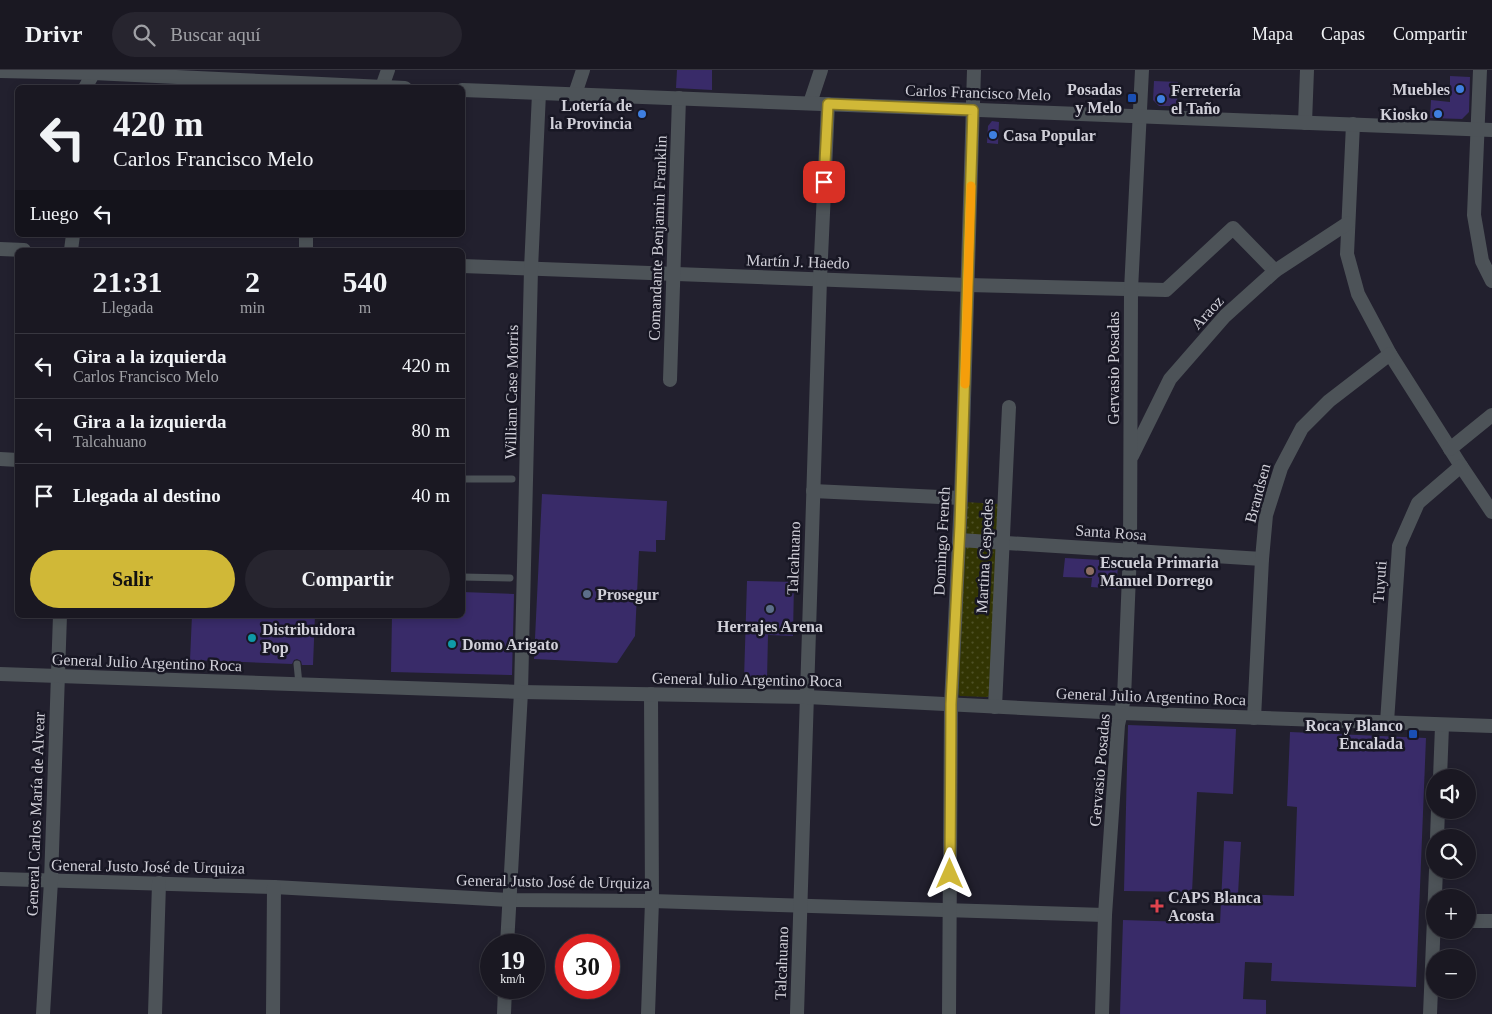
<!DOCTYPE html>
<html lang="es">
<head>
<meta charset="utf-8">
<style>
  body { margin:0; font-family:Georgia,serif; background:#27252f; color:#f1f3f6; height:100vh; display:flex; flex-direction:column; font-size:19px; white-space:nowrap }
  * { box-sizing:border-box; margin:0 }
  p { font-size:16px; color:#9fa0a5 }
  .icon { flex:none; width:28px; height:28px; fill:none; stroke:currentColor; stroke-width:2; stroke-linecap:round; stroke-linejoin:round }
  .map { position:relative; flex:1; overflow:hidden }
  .sheet { position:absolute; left:15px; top:178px; width:450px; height:370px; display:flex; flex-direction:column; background:#1a1822; border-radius:8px; box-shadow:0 2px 8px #0003,0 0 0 1px #383740 }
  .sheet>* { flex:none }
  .hud { position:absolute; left:15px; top:15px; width:450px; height:152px; border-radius:8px; box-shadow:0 2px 8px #0003,0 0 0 1px #383740; background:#1a1822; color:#f1f3f6; overflow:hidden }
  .controls { position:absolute; left:1426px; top:699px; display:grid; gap:10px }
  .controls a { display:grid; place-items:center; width:50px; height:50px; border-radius:50%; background:#1a1822; box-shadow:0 2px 8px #0003,0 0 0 1px #383740; font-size:25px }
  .speed { position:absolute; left:480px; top:864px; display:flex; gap:10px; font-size:25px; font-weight:700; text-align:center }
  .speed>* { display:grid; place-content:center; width:65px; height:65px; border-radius:50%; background:#1a1822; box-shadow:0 2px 8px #0003,0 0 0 1px #383740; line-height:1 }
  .speed small { font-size:12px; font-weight:400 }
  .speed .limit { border:8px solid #d22; background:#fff; color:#111 }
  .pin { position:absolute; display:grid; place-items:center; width:42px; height:42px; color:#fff; margin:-21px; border-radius:10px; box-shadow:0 2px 8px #0006 }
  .me { position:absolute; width:55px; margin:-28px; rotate:0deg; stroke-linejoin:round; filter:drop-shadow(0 0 4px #0008) }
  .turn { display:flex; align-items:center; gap:18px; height:105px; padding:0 15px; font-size:22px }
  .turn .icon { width:65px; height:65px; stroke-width:2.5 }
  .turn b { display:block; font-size:35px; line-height:42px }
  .then { display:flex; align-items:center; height:48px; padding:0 15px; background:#0003; gap:10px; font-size:19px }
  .eta { display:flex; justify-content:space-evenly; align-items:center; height:85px; text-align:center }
  .eta b { font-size:30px; font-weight:700; line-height:35px }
  .primary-button { display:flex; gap:10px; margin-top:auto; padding:10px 15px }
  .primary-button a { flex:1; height:58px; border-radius:30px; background:#d0b837; color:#111; font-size:20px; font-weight:700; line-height:58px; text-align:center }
  .primary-button a+a { background:#27252f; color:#f1f3f6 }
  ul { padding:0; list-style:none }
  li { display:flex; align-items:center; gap:15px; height:65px; padding:0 15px; border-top:1px solid #383740 }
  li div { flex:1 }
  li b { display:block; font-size:19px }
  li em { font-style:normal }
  header { display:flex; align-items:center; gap:30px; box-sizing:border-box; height:70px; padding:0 25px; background:#1a1822; border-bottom:1px solid #383740 }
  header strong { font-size:24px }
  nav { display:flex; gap:28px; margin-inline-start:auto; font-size:18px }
  .search { width:350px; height:45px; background:#27252f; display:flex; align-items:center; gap:12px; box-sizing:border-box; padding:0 18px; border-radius:28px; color:#9fa0a5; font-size:19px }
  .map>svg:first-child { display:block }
  .green { fill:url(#green-dots) }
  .building { fill:#392b69 }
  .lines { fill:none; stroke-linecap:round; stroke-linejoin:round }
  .service { stroke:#4d5358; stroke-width:7 }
  .minor { stroke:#4d5358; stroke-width:14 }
  .tertiary { stroke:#4d5358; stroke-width:14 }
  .route-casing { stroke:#877824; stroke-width:12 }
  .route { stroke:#d0b837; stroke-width:9 }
  .slow { stroke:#f59e0b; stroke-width:9 }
  .shop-dot { fill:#3f7fe0; stroke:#181724; stroke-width:2 }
  .transit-dot { fill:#1a4fb4; stroke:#181724; stroke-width:2 }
  .education-dot { fill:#8d6e63; stroke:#181724; stroke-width:2 }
  .service-dot { fill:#5c6f8a; stroke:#181724; stroke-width:2 }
  .culture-dot { fill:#0f9aa8; stroke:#181724; stroke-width:2 }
  .health-dot { fill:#e0444e; stroke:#181724; stroke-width:2 }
  .labels { text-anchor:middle; stroke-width:5; stroke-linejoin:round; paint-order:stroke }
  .poi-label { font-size:16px; font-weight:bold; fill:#d1d0d9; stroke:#181724; text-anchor:start }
  .street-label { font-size:16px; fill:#d1d0d9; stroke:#181724 }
</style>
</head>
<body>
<header>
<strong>Drivr</strong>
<div class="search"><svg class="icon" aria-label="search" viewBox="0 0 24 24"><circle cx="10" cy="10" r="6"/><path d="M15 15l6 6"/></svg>Buscar aquí</div>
<nav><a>Mapa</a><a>Capas</a><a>Compartir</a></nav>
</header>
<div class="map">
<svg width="1492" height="944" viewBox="0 0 1492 944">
  <defs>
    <pattern id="green-dots" width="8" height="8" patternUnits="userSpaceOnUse" patternTransform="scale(1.25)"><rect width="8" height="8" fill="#323503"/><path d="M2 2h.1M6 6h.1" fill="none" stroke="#4f5127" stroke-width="1.8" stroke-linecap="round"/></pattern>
  </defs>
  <rect width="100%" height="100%" fill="#22202e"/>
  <g class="green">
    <polygon points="964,432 1000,434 996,469 966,467"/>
    <polygon points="995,476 998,480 992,625 987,627 960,626 957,623 963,477"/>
  </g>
  <g class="building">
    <polygon points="677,0 712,0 712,20 676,18"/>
    <polygon points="1450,6 1470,7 1469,42 1462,49 1430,48 1431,30 1450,32"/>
    <polygon points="1154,11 1178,12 1177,36 1159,36 1153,30"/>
    <polygon points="992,51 999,52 998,74 987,73 988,56"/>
    <polygon points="542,424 667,431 665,470 656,470 656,482 639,481 635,566 617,593 534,589"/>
    <polygon points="1065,488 1101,490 1100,494 1118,496 1116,519 1091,517 1092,508 1063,507"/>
    <polygon points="747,511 794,512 793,566 768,565 767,610 744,609"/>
    <polygon points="462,522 514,524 512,605 391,602 392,545 462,545"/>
    <polygon points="192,545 315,545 313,595 302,595 301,591 297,589 294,590 292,594 190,590"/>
    <polygon points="1128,655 1236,659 1233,724 1197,722 1192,822 1124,821"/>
    <polygon points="1290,662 1426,668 1416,917 1271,911 1272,893 1245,892 1243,929 1266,930 1266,944 1120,944 1123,850 1220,853 1224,771 1241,772 1238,824 1294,826 1297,737 1287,736"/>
  </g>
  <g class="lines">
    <g class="service">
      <polyline points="462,409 512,409"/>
      <polyline points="462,507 510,508"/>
      <polyline points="297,594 299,614"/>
    </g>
    <g class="minor">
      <polyline points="1480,0 1474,145 1482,191 1492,211"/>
      <polyline points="382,17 388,0"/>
      <polyline points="85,18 95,0"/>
      <polyline points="575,24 583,0"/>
      <polyline points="810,33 821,0"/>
      <polyline points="1305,53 1307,0"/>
      <polyline points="1353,54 1347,184 1358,224 1390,284 1461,396 1492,442"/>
      <polyline points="0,179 24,180"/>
      <polyline points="71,180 73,165"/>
      <polyline points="306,180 306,165"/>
      <polyline points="462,196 968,215 1166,220 1233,158 1275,201"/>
      <polyline points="670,310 679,28"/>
      <polyline points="1450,379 1492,345"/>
      <polyline points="1132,386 1170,309 1225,246 1275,201 1348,153"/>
      <polyline points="0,389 18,390"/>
      <polyline points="813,421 961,428"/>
      <polyline points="959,470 1262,489"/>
      <polyline points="995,637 1009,337"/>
      <polyline points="1254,648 1262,489 1266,445 1281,398 1302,358 1329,331 1390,284"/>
      <polyline points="1387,652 1399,476 1418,433 1461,396"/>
      <polyline points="1440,708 1442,656"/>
      <polyline points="1437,768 1438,740"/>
      <polyline points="0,809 274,817 509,830 652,831 1105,845"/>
      <polyline points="1468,851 1492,851"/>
      <polyline points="507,875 521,622 531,199 539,23"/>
      <polyline points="43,944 51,811 60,545"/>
      <polyline points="155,944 159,813"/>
      <polyline points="273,944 274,817"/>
      <polyline points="504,944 505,918"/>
      <polyline points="648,944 652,831 651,624"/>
      <polyline points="797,944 820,209 828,34"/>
      <polyline points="949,944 951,634 961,428 974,0"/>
      <polyline points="1102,944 1105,845 1118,655 1124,628 1130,481 1131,220 1142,0"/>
      <polyline points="1430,944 1436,800"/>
    </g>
    <g class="tertiary">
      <polyline points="0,1 93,3 405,18"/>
      <polyline points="462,20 1492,60"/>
      <polyline points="0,604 521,622 807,627 1121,643 1492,656"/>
    </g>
  </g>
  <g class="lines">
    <g class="route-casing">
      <polyline id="route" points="824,112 828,34 973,40 960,456 951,634 950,804"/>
    </g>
    <use href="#route" class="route"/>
    <polyline class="slow" points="965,314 971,116"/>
  </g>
  <g class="shop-dot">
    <circle cx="1460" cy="19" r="5"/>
    <circle cx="1161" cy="29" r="5"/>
    <circle cx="642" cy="44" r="5"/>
    <circle cx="1438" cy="44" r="5"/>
    <circle cx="993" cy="65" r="5"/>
  </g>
  <g class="transit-dot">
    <rect x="1127" y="23" width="10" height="10" rx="2.5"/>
    <rect x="1408" y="659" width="10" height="10" rx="2.5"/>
  </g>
  <circle class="education-dot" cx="1090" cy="501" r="5"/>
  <g class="service-dot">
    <circle cx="587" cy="524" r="5"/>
    <circle cx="770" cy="539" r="5"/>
  </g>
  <g class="culture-dot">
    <circle cx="252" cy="568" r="5"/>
    <circle cx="452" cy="574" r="5"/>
  </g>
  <path class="health-dot" d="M1154.5 828.5h5v5h5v5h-5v5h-5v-5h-5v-5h5z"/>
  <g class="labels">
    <g class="poi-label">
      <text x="1122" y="25" text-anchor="end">Posadas<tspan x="1122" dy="18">y Melo</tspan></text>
      <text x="1450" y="25" text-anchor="end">Muebles</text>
      <text x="1171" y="26">Ferretería<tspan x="1171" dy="18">el Taño</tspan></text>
      <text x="632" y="41" text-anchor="end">Lotería de<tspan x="632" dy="18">la Provincia</tspan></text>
      <text x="1428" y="50" text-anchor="end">Kiosko</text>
      <text x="1003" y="71">Casa Popular</text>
      <text x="1100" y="498">Escuela Primaria<tspan x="1100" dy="18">Manuel Dorrego</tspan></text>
      <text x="597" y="530">Prosegur</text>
      <text x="770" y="562" text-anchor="middle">Herrajes Arena</text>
      <text x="262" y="565">Distribuidora<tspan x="262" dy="18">Pop</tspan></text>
      <text x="462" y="580">Domo Arigato</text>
      <text x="1403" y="661" text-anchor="end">Roca y Blanco<tspan x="1403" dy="18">Encalada</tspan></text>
      <text x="1168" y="833">CAPS Blanca<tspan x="1168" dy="18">Acosta</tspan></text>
    </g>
    <g class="street-label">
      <text transform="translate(978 22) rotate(2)" y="6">Carlos Francisco Melo</text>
      <text transform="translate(657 168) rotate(-88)" y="6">Comandante Benjamin Franklin</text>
      <text transform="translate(798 191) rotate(2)" y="6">Martín J. Haedo</text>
      <text transform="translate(1207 242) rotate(-47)" y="6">Araoz</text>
      <text transform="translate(1113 298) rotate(-90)" y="6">Gervasio Posadas</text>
      <text transform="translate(511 322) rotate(-89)" y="6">William Case Morris</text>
      <text transform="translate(1257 423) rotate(-75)" y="6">Brandsen</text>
      <text transform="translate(1111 462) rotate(4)" y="6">Santa Rosa</text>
      <text transform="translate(941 471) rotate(-87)" y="6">Domingo French</text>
      <text transform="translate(984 486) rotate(-87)" y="6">Martina Cespedes</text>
      <text transform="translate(793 488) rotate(-88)" y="6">Talcahuano</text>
      <text transform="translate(1379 512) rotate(-86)" y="6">Tuyuti</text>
      <text transform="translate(147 592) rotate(2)" y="6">General Julio Argentino Roca</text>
      <text transform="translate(747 609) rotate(1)" y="6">General Julio Argentino Roca</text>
      <text transform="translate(1151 626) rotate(2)" y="6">General Julio Argentino Roca</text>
      <text transform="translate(1099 700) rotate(-85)" y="6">Gervasio Posadas</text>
      <text transform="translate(35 744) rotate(-88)" y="6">General Carlos María de Alvear</text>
      <text transform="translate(148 796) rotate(1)" y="6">General Justo José de Urquiza</text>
      <text transform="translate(553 811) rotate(1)" y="6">General Justo José de Urquiza</text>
      <text transform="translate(781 893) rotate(-88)" y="6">Talcahuano</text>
    </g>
  </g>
</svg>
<div class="controls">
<a><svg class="icon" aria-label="sound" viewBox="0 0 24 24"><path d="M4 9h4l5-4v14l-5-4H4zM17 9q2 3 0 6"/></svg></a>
<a><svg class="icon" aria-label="search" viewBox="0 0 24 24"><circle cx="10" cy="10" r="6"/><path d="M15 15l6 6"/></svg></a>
<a>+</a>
<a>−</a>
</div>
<div class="speed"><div>19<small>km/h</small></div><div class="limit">30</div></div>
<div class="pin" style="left:824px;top:112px;background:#d93025"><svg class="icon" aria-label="arrive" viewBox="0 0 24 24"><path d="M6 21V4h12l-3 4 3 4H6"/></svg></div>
<svg class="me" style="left:950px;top:804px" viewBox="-20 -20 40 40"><path d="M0-17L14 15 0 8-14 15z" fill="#d0b837" stroke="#fff" stroke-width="4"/></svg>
<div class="hud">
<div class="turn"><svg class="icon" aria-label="left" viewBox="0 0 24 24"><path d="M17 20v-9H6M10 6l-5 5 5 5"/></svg><div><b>420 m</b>Carlos Francisco Melo</div></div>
<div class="then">Luego<svg class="icon" aria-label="left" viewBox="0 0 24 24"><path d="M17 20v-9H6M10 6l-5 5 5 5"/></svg></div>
</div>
<section class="sheet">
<div class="eta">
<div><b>21:31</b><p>Llegada</p></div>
<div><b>2</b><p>min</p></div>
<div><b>540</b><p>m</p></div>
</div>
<ul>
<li><svg class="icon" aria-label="left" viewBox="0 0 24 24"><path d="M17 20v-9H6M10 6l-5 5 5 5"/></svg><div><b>Gira a la izquierda</b><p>Carlos Francisco Melo</p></div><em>420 m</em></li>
<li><svg class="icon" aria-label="left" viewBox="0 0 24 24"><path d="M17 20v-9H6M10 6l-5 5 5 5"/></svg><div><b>Gira a la izquierda</b><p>Talcahuano</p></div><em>80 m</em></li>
<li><svg class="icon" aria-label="arrive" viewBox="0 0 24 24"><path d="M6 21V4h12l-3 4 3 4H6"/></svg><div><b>Llegada al destino</b></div><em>40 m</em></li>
</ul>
<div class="primary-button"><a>Salir</a><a>Compartir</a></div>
</section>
</div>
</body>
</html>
